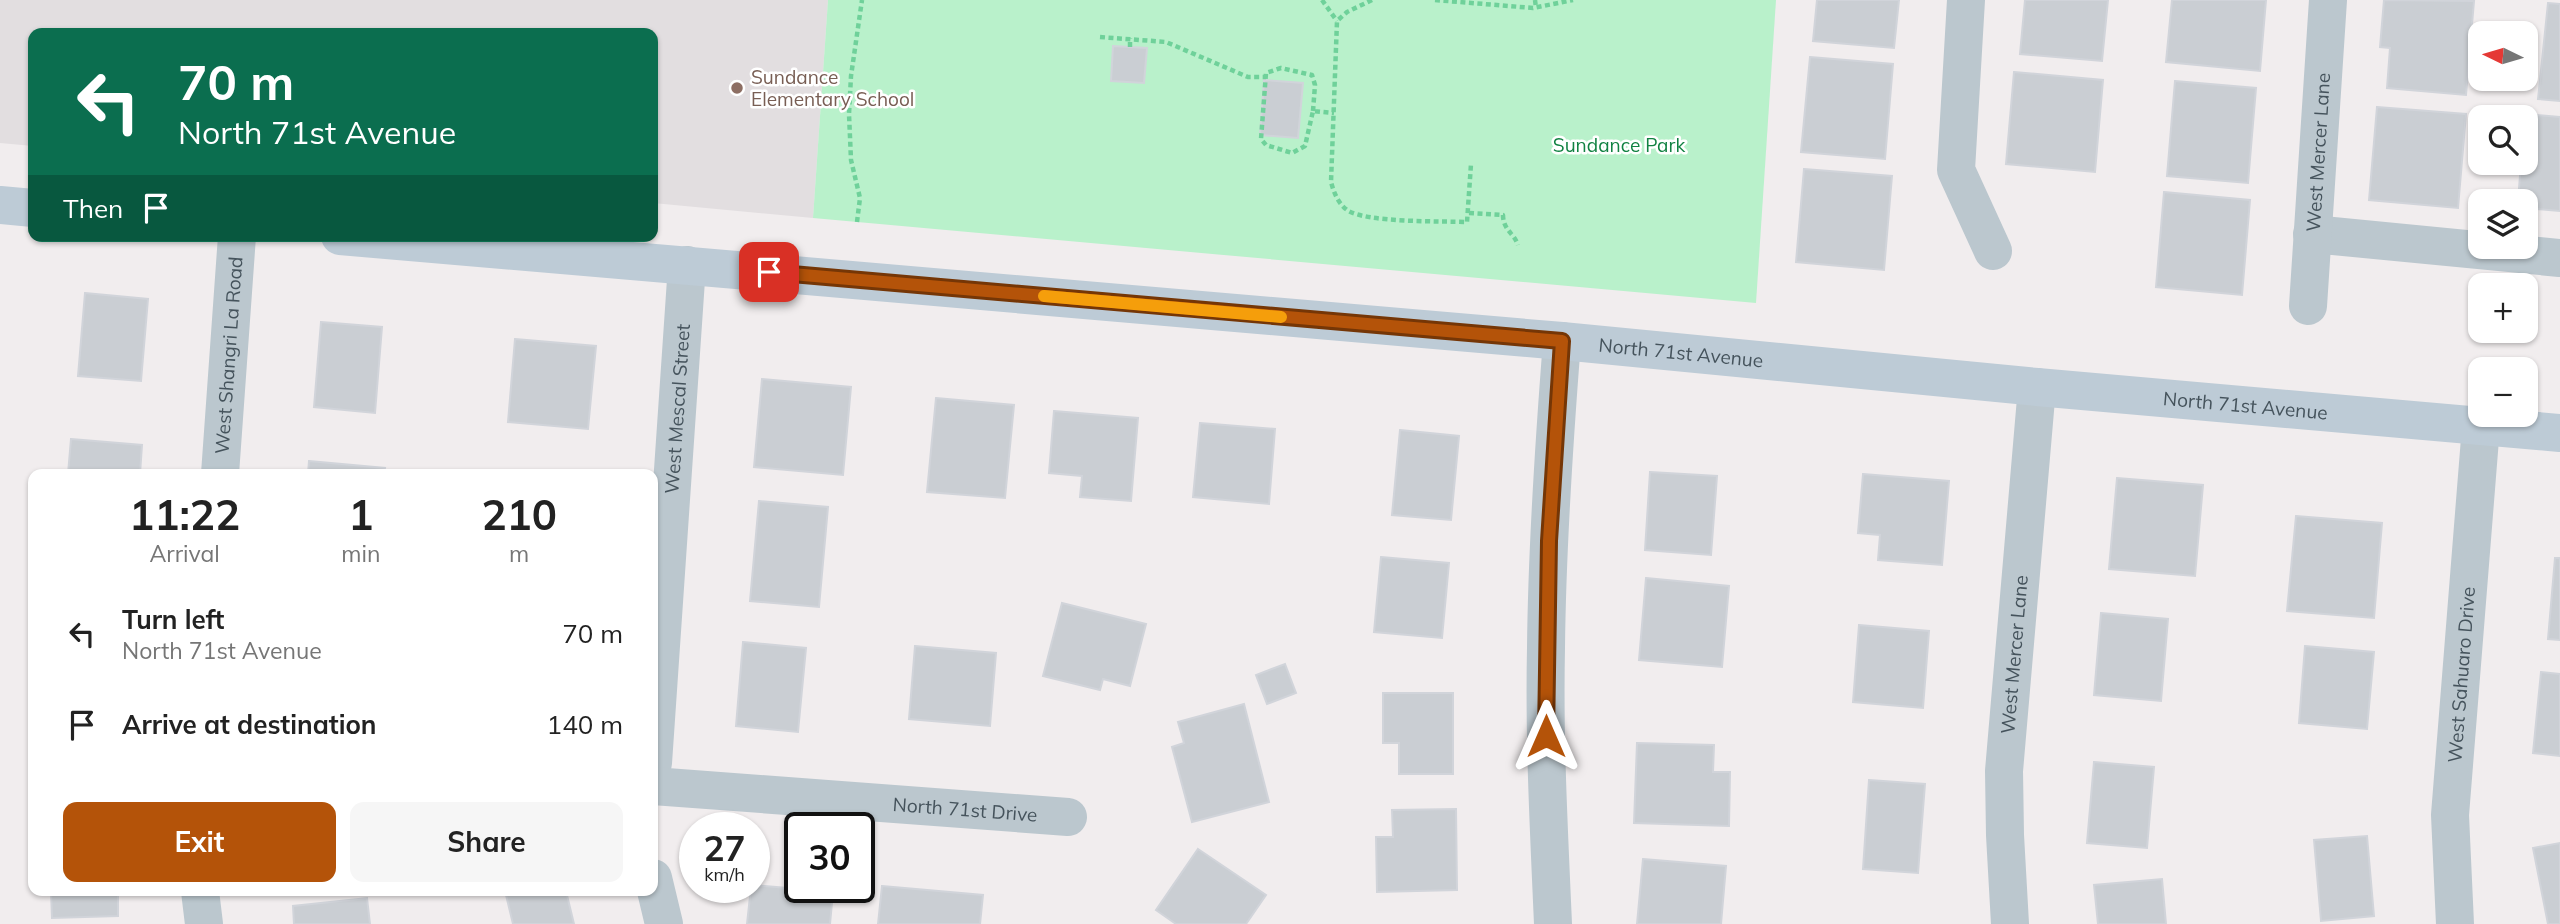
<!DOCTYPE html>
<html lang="en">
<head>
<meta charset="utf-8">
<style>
  body { margin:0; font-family:Mulish,sans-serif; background:#f6f6f6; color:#222; height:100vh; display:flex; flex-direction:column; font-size:26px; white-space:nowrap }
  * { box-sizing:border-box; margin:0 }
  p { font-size:23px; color:#767676 }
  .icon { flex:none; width:38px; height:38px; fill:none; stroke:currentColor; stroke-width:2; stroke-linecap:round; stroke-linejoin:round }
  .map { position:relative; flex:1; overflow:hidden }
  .sheet { position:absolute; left:28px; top:469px; width:630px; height:427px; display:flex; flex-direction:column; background:#fff; border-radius:14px; box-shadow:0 2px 5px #0004 }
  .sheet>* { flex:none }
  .top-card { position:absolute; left:28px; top:28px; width:630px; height:214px; border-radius:14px; box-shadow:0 2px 5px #0004; background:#0b6e4f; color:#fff; overflow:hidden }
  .needle { width:46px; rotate:275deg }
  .fabs { position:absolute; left:2468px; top:21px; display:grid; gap:14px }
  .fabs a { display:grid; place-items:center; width:70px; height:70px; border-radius:14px; background:#fff; box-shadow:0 2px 5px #0004; font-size:35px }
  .speed { position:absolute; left:679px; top:812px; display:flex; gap:14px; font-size:35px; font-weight:700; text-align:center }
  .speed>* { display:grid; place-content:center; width:91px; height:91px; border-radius:50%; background:#fff; box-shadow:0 2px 5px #0004; line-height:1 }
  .speed small { font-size:18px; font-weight:400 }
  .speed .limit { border:4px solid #111; border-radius:10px; background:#fff; color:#111 }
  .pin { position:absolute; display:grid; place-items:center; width:60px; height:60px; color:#fff; margin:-30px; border-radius:14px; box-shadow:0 4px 10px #0006 }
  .me { position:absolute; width:77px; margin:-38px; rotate:0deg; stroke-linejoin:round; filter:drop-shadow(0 0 5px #0008) }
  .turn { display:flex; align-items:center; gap:24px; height:147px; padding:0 35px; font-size:32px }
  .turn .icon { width:91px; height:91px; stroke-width:2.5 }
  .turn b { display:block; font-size:49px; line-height:60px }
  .then { display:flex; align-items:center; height:66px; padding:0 35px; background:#0003; gap:14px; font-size:26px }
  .eta { display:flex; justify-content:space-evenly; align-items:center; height:119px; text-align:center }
  .eta b { font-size:42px; font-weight:700; line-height:49px }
  .cta { display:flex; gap:14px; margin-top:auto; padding:14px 35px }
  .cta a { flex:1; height:80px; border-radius:14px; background:#b45309; color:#fff; font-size:28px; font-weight:700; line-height:80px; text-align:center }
  .cta a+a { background:#f6f6f6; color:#222 }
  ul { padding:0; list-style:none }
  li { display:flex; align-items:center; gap:21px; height:91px; padding:0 35px }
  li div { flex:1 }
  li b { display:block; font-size:26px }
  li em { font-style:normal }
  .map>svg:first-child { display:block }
  .education { fill:#e2dee0 }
  .green { fill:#b9f1cb }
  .building { fill:#caced3; stroke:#d1d4da; stroke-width:2 }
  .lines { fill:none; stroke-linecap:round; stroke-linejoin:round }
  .path { stroke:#6fd19a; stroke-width:4.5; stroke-dasharray:5 3.5; stroke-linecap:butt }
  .street { stroke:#bbc7ce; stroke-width:38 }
  .secondary { stroke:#bdcbd6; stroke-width:38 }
  .route-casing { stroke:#753606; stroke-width:18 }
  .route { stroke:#b45309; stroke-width:12 }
  .slow { stroke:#f59e0b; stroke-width:12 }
  .education-dot { fill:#8d6e63; stroke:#fff; stroke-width:2.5 }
  .labels { text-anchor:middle; stroke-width:5; stroke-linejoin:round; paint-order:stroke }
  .education-label { font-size:19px; fill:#785e54; stroke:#fff; text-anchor:start }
  .park-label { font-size:19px; fill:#118242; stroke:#fff }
  .street-label { font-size:19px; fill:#45535c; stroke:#fff }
</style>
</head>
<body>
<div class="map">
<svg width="2560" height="924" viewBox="0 0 2560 924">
  <rect width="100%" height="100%" fill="#f1edee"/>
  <polygon class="education" points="0,0 828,0 813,218 653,203 653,33 33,33 33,146 0,143"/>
  <polygon class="green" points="828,0 1776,0 1756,303 813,218"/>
  <g class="building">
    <polygon points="1817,0 1899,0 1894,48 1813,41"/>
    <polygon points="2025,0 2108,0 2102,61 2020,54"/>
    <polygon points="2172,0 2266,0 2260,71 2166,62"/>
    <polygon points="2384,0 2474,1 2466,95 2387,88 2390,48 2380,47"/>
    <polygon points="2548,3 2560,4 2560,101 2538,99"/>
    <polygon points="1113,46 1147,48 1144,83 1111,81"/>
    <polygon points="1810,57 1893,64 1885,159 1801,152"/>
    <polygon points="2014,72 2103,80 2095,172 2006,164"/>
    <polygon points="1264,80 1303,83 1298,138 1260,135"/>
    <polygon points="2175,81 2256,88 2248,183 2167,176"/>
    <polygon points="2377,107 2466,114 2458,208 2369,200"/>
    <polygon points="2526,114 2560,117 2560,211 2525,208 2525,201 2518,201 2521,163 2525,163"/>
    <polygon points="1804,169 1892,176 1884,270 1796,262"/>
    <polygon points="2164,192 2250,200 2242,295 2156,287"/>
    <polygon points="85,293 148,299 141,381 78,376"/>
    <polygon points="321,322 382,327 375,413 314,407"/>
    <polygon points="515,339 596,346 588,429 508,422"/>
    <polygon points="762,379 851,387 843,475 754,467"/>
    <polygon points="936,398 1014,405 1005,498 927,492"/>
    <polygon points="1054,411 1138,418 1131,501 1080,497 1082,476 1049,473"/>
    <polygon points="1200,423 1275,429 1269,504 1193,497"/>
    <polygon points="1400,430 1459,436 1451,520 1392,515"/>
    <polygon points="71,439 142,445 140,474 68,474"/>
    <polygon points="309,461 385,468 384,474 308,474"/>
    <polygon points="1650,472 1717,476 1711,555 1645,550"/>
    <polygon points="1863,474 1949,481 1942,565 1878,560 1880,535 1858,533"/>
    <polygon points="2117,478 2203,485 2195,576 2109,569"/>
    <polygon points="759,501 828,507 819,607 750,601"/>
    <polygon points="2296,516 2382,523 2374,618 2287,611"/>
    <polygon points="1381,557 1449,563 1442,638 1374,632"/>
    <polygon points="2555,558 2560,558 2560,640 2548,639"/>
    <polygon points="1646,578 1729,586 1722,667 1639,660"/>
    <polygon points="1062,603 1146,624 1130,686 1103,679 1100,690 1043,676"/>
    <polygon points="2101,613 2168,619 2161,701 2094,695"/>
    <polygon points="1859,625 1929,631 1923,708 1853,702"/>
    <polygon points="743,642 806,648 798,732 736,726"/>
    <polygon points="915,646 996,653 990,726 909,719"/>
    <polygon points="2305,646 2374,652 2367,729 2299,723"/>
    <polygon points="1285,664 1296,693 1267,704 1256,675"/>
    <polygon points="2541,672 2560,674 2560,756 2533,753"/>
    <polygon points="1383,693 1453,693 1453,774 1399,774 1399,743 1383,743"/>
    <polygon points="1244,704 1269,802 1192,822 1172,747 1184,743 1178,722"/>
    <polygon points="1637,743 1714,745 1713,772 1730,772 1729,826 1634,823"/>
    <polygon points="2094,762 2154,767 2147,848 2087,843"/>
    <polygon points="1869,780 1925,784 1918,873 1863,869"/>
    <polygon points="1456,809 1457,890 1377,892 1376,837 1393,837 1392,810"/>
    <polygon points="2367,836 2374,916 2321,921 2314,840"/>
    <polygon points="2560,843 2560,924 2548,924 2533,848"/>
    <polygon points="1198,849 1266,895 1246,924 1176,924 1156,910"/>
    <polygon points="1643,859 1726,866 1721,924 1637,924"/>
    <polygon points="2162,879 2166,924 2098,924 2094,885"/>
    <polygon points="754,885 833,892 830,924 747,924 751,887 754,887"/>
    <polygon points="882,886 983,895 980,924 878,924"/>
    <polygon points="51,891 118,891 118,916 52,918"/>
    <polygon points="524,891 566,891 574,924 513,924 506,895"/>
    <polygon points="367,898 370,924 294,924 293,906"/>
  </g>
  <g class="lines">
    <g class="path">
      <polyline points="1322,0 1337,21"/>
      <path d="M1372,0l-25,12 -10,9 -6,161c3,11 7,21 16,28 19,13 95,11 120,12l4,-58"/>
      <polyline points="1435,0 1533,8 1573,0"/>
      <polyline points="1535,0 1536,8"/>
      <polyline points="1100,37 1166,42 1248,77 1266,77"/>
      <polyline points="1130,47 1130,38"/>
      <polyline points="1313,111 1315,85 1312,75 1281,68 1266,73 1261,139 1266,145 1292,153 1305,146 1313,111 1334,113"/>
      <path d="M1469,213l34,2c0,15 11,18 15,30"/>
      <polyline points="857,222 860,198 851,160 849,114 851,76 862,0"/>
    </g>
    <g class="street">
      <polyline points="1966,0 1956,170 1993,251"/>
      <polyline points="2312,234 2560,258"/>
      <path id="s1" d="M2308,306l20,-306"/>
      <path id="s2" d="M220,474l17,-238"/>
      <path id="s3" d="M653,763l34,-498"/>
      <path id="s4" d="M653,786l415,31"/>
      <polyline points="653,878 664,924"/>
      <polyline points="200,891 204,924"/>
      <path d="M1553,924c-4,-92 -9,-184 -7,-276 1,-102 8,-205 16,-307"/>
      <path id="s5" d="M2010,924l-5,-89 -1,-64 33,-384"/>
      <path id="s6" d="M2455,924l-5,-109 31,-389"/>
    </g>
    <g class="secondary">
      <polyline points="0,205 33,208"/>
      <path id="s7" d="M340,236l1222,105 475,46 523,46"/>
    </g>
  </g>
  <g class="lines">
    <g class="route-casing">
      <polyline id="route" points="769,272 1562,341 1549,541 1546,736"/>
    </g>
    <use href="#route" class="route"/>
    <polyline class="slow" points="1044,296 1281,317"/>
  </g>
  <circle class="education-dot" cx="737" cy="88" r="7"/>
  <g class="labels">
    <g class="education-label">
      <text x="751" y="84">Sundance<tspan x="751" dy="22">Elementary School</tspan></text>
    </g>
    <g class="park-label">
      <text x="1619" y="152">Sundance Park</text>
    </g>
    <g class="street-label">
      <text dy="7" stroke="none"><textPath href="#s1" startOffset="154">West Mercer Lane</textPath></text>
      <text dy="7" stroke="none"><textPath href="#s7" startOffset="1346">North 71st Avenue</textPath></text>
      <text dy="7" stroke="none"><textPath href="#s2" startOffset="119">West Shangri La Road</textPath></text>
      <text dy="7" stroke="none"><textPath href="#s7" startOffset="1913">North 71st Avenue</textPath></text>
      <text dy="7" stroke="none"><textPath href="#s3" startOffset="355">West Mescal Street</textPath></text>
      <text dy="7" stroke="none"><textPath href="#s5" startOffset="270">West Mercer Lane</textPath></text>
      <text dy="7" stroke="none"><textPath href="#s6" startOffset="250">West Sahuaro Drive</textPath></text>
      <text dy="7" stroke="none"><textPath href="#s4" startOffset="313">North 71st Drive</textPath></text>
    </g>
  </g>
</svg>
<div class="fabs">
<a><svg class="needle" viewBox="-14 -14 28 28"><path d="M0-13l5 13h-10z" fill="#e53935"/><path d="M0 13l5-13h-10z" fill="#767676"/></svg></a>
<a><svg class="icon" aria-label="search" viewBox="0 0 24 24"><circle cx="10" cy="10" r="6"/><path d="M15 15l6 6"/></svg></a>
<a><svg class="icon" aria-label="layers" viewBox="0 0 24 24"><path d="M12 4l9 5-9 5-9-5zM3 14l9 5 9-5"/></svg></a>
<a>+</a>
<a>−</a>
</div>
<div class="speed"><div>27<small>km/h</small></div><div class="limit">30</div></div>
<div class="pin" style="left:769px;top:272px;background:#d93025"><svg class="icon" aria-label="arrive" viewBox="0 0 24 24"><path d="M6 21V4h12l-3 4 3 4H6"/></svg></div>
<svg class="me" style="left:1546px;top:736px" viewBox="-20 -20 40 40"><path d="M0-17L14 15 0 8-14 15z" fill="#b45309" stroke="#fff" stroke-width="4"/></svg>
<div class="top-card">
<div class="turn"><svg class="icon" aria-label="left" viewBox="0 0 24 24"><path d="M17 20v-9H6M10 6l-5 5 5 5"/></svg><div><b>70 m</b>North 71st Avenue</div></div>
<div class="then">Then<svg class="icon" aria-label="arrive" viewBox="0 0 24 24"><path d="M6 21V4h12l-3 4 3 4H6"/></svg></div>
</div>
<section class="sheet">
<div class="eta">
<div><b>11:22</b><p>Arrival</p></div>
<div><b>1</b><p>min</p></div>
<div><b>210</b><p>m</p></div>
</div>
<ul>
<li><svg class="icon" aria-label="left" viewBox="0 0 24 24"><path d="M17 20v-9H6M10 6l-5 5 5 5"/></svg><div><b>Turn left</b><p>North 71st Avenue</p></div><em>70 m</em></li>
<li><svg class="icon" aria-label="arrive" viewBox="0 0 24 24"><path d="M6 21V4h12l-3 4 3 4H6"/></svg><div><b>Arrive at destination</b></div><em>140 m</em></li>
</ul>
<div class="cta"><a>Exit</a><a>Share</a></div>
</section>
</div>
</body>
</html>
